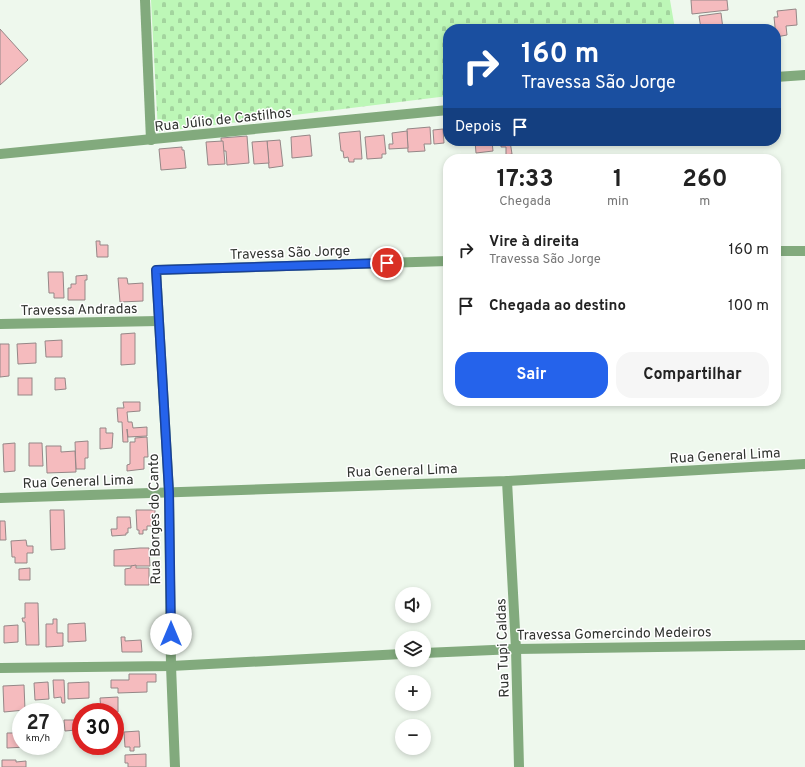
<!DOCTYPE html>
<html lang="pt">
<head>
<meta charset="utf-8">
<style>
  body { margin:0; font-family:Overpass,sans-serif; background:#f6f6f6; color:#222; height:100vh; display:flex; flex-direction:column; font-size:15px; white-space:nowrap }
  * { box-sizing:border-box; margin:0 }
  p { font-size:13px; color:#767676 }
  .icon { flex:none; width:22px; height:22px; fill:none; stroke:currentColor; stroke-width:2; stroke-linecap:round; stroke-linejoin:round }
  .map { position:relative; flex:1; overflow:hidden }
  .drawer { position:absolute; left:443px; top:154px; width:338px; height:252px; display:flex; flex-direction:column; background:#fff; border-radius:16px; box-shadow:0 2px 6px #0003 }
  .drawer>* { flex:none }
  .top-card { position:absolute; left:443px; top:24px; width:338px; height:122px; border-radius:16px; box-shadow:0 2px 6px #0003; background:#1a4fa0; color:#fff; overflow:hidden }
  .fabs { position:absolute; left:395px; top:587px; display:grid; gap:8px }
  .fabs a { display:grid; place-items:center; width:36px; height:36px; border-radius:50%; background:#fff; box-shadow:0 2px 6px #0003; font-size:20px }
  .speed { position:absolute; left:12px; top:703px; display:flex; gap:8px; font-size:20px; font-weight:700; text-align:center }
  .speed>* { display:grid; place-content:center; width:52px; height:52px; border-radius:50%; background:#fff; box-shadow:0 2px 6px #0003; line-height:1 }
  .speed small { font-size:10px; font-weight:400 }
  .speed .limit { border:6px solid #d22; background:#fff; color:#111 }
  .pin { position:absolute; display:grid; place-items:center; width:34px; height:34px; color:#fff; margin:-17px; border:2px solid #fff; border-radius:50%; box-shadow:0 1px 4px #0007 }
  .me { position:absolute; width:44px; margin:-22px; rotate:0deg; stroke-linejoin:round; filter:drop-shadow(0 0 3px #0008) }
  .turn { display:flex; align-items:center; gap:14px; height:84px; padding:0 12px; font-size:18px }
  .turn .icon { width:52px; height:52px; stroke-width:2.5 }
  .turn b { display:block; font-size:28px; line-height:34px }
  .then { display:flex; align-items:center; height:38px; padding:0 12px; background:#0003; gap:8px; font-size:15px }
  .eta { display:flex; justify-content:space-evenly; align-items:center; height:68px; text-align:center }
  .eta b { font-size:24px; font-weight:700; line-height:28px }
  .cta { display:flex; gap:8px; margin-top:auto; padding:8px 12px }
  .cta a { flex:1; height:46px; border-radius:16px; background:#2563eb; color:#fff; font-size:16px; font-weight:700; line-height:46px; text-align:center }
  .cta a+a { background:#f6f6f6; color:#222 }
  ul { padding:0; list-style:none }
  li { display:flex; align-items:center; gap:12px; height:56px; padding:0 12px }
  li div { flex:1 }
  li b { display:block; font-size:15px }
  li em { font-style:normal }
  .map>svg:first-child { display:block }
  .cemetery { fill:url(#cemetery-stones) }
  .building { fill:#f5bbbe; stroke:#958787 }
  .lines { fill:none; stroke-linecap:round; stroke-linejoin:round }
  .street { stroke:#82aa7d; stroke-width:10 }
  .route-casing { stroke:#184099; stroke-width:10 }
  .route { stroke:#2563eb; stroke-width:7 }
  .labels { text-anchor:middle; stroke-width:3; stroke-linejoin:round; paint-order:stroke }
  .street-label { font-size:14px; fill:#30332f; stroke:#fff }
</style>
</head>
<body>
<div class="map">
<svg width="805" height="767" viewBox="0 0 805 767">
  <defs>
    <pattern id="cemetery-stones" width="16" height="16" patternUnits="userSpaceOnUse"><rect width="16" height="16" fill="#bdf7b7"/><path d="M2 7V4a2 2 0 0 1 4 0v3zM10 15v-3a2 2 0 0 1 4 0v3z" fill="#a3d49e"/></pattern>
  </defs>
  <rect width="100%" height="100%" fill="#eef8ed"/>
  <polygon class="cemetery" points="151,0 670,0 675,29 448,29 448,96 158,132"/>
  <g class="building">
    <polygon points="691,0 727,0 728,10 692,14"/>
    <polygon points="796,9 797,25 786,26 787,35 776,37 774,17 778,17 777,11"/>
    <polygon points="721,13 723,29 701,29 699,16"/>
    <polygon points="0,29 28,60 0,85"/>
    <polygon points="430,127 431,144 424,144 425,151 408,152 407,129"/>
    <polygon points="443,129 444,143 434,144 433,130"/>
    <polygon points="360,131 362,159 354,159 354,162 349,162 348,157 344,158 343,151 341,151 339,133"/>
    <polygon points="407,131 408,148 389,149 389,144 393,144 392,133"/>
    <polygon points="310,135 312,156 292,158 291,137"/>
    <polygon points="384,135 386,154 382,154 382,158 367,159 365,137"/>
    <polygon points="247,136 249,163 227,165 226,151 222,151 221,138"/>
    <polygon points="280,140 283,166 269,168 267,141"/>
    <polygon points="223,141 225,164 208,165 206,142"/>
    <polygon points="267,141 269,163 254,164 252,142"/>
    <polygon points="475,141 492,141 493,151 476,153"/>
    <polygon points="501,141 510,141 512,154 506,155 506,147 501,147"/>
    <polygon points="182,147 182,150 184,150 186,168 161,170 159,149"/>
    <polygon points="96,241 100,241 100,245 108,245 108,257 97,257"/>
    <polygon points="48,272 63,272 64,298 54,298 54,293 49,293"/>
    <polygon points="87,275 87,280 85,280 85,300 68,300 68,288 71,288 71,284 76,284 76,276"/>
    <polygon points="118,278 127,278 128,284 143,283 143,301 120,302"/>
    <polygon points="135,333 135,364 121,365 121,334"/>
    <polygon points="62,340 62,357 46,357 45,341"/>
    <polygon points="36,343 36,363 18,364 17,344"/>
    <polygon points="0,344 9,344 9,376 0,377"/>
    <rect x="18" y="378" width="14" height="17"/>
    <polygon points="55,378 65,378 66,389 55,390"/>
    <polygon points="123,402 140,402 140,411 127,412 128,422 132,422 133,428 147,427 147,436 128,437 127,429 128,442 123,442 122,422 118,422 117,408 124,408"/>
    <polygon points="100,428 106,428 106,433 113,433 112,448 100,449"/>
    <polygon points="147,437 148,457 144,457 144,469 127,471 127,465 130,464 130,442 135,442 135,438"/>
    <polygon points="88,441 88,458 85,458 85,469 76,469 75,442"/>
    <polygon points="15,443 15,471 4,472 3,444"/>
    <polygon points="29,443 42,443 43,466 29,466"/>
    <polygon points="46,446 61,446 61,452 75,451 76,472 47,473"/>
    <polygon points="50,510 64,510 65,549 51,550"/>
    <polygon points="136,510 155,510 155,526 147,526 147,530 143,530 143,534 139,534 139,530 137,530"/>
    <polygon points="117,517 130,517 131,528 128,528 128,533 126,533 126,535 112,536 111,529 117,529"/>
    <polygon points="0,521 5,521 6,540 0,540"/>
    <polygon points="26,540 27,546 33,546 33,553 27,553 27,563 15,563 15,557 12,557 11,541"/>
    <polygon points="140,548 149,548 150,566 114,566 114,550"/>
    <polygon points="136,565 136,568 149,568 149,585 125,585 125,569 131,568 131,566"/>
    <polygon points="30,568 30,580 19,580 19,569"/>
    <polygon points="25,603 38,603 39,645 26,645 25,622 23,622 22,618 25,618"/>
    <polygon points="53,619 57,619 57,633 63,633 63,646 46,647 46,624 53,624"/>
    <polygon points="85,623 86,641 68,642 68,624"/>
    <polygon points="18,625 18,642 4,643 4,626"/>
    <polygon points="121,637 125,637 125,641 141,640 142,652 122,652"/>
    <polygon points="129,674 156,674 156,682 147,682 147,692 118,693 118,688 111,688 111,680 129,680"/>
    <polygon points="53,680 64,680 65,703 62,703 61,697 54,698"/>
    <polygon points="48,682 49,699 35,700 34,683"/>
    <polygon points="89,682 89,698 68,699 68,683"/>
    <polygon points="24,685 25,710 4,712 3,686"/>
    <polygon points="118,697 118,712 101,712 100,698"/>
    <polygon points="64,720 75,720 76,730 65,731"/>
    <polygon points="139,731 140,747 134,747 134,751 130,751 130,747 125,747 124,732"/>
    <polygon points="7,733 21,733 21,746 26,747 7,748"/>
    <polygon points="146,754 146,767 128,767 128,763 125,763 125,755"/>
    <polygon points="2,760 16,760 16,762 26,761 26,767 2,767"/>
  </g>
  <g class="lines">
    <g class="street">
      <polyline points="145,0 151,140"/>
      <polyline points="776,77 805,75"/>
      <polyline points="0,154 448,110"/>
      <polyline points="776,251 805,251"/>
      <polyline points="0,324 159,321"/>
      <polyline points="507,481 516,649 519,767"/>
      <polyline points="0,498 507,481 805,464"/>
      <polyline points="424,653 516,649 805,645"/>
      <polyline points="0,668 171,666 402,654"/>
      <polyline points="175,767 171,666 169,492 156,270 448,261"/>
    </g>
  </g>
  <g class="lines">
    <g class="route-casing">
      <polyline id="route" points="171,634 169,492 156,270 387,263"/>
    </g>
    <use href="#route" class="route"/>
  </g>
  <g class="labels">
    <g class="street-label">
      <text transform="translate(223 119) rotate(-6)" y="5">Rua Júlio de Castilhos</text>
      <text transform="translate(290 252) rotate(-2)" y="5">Travessa São Jorge</text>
      <text transform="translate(79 309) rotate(-1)" y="5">Travessa Andradas</text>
      <text transform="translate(725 455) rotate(-3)" y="5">Rua General Lima</text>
      <text transform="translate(402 470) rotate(-2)" y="5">Rua General Lima</text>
      <text transform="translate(78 481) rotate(-2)" y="5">Rua General Lima</text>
      <text transform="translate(154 519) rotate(-91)" y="5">Rua Borges do Canto</text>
      <text transform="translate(614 633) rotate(-1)" y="5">Travessa Gomercindo Medeiros</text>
      <text transform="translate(502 648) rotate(-92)" y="5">Rua Tupi Caldas</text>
    </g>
  </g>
</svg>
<div class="fabs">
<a><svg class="icon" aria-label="sound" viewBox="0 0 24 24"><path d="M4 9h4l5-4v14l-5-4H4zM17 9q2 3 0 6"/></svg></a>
<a><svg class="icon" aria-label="layers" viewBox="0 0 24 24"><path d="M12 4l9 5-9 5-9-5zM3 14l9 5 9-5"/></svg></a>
<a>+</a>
<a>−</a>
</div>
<div class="speed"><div>27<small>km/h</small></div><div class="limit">30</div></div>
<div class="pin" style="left:387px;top:263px;background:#d93025"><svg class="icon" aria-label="arrive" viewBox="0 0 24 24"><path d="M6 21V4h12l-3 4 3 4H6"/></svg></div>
<svg class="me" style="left:171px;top:634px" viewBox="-20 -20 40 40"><circle r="19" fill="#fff"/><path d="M0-13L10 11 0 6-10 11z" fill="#2563eb"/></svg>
<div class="top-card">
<div class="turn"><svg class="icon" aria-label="right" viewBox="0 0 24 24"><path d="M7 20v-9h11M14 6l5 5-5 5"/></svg><div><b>160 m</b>Travessa São Jorge</div></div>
<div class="then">Depois<svg class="icon" aria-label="arrive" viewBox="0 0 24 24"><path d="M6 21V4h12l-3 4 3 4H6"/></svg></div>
</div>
<section class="drawer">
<div class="eta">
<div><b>17:33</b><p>Chegada</p></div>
<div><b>1</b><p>min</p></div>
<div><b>260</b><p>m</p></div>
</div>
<ul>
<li><svg class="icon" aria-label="right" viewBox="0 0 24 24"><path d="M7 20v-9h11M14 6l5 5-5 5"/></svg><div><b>Vire à direita</b><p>Travessa São Jorge</p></div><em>160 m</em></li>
<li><svg class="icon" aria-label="arrive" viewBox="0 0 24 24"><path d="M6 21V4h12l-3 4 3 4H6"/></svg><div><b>Chegada ao destino</b></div><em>100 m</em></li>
</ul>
<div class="cta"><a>Sair</a><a>Compartilhar</a></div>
</section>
</div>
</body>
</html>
